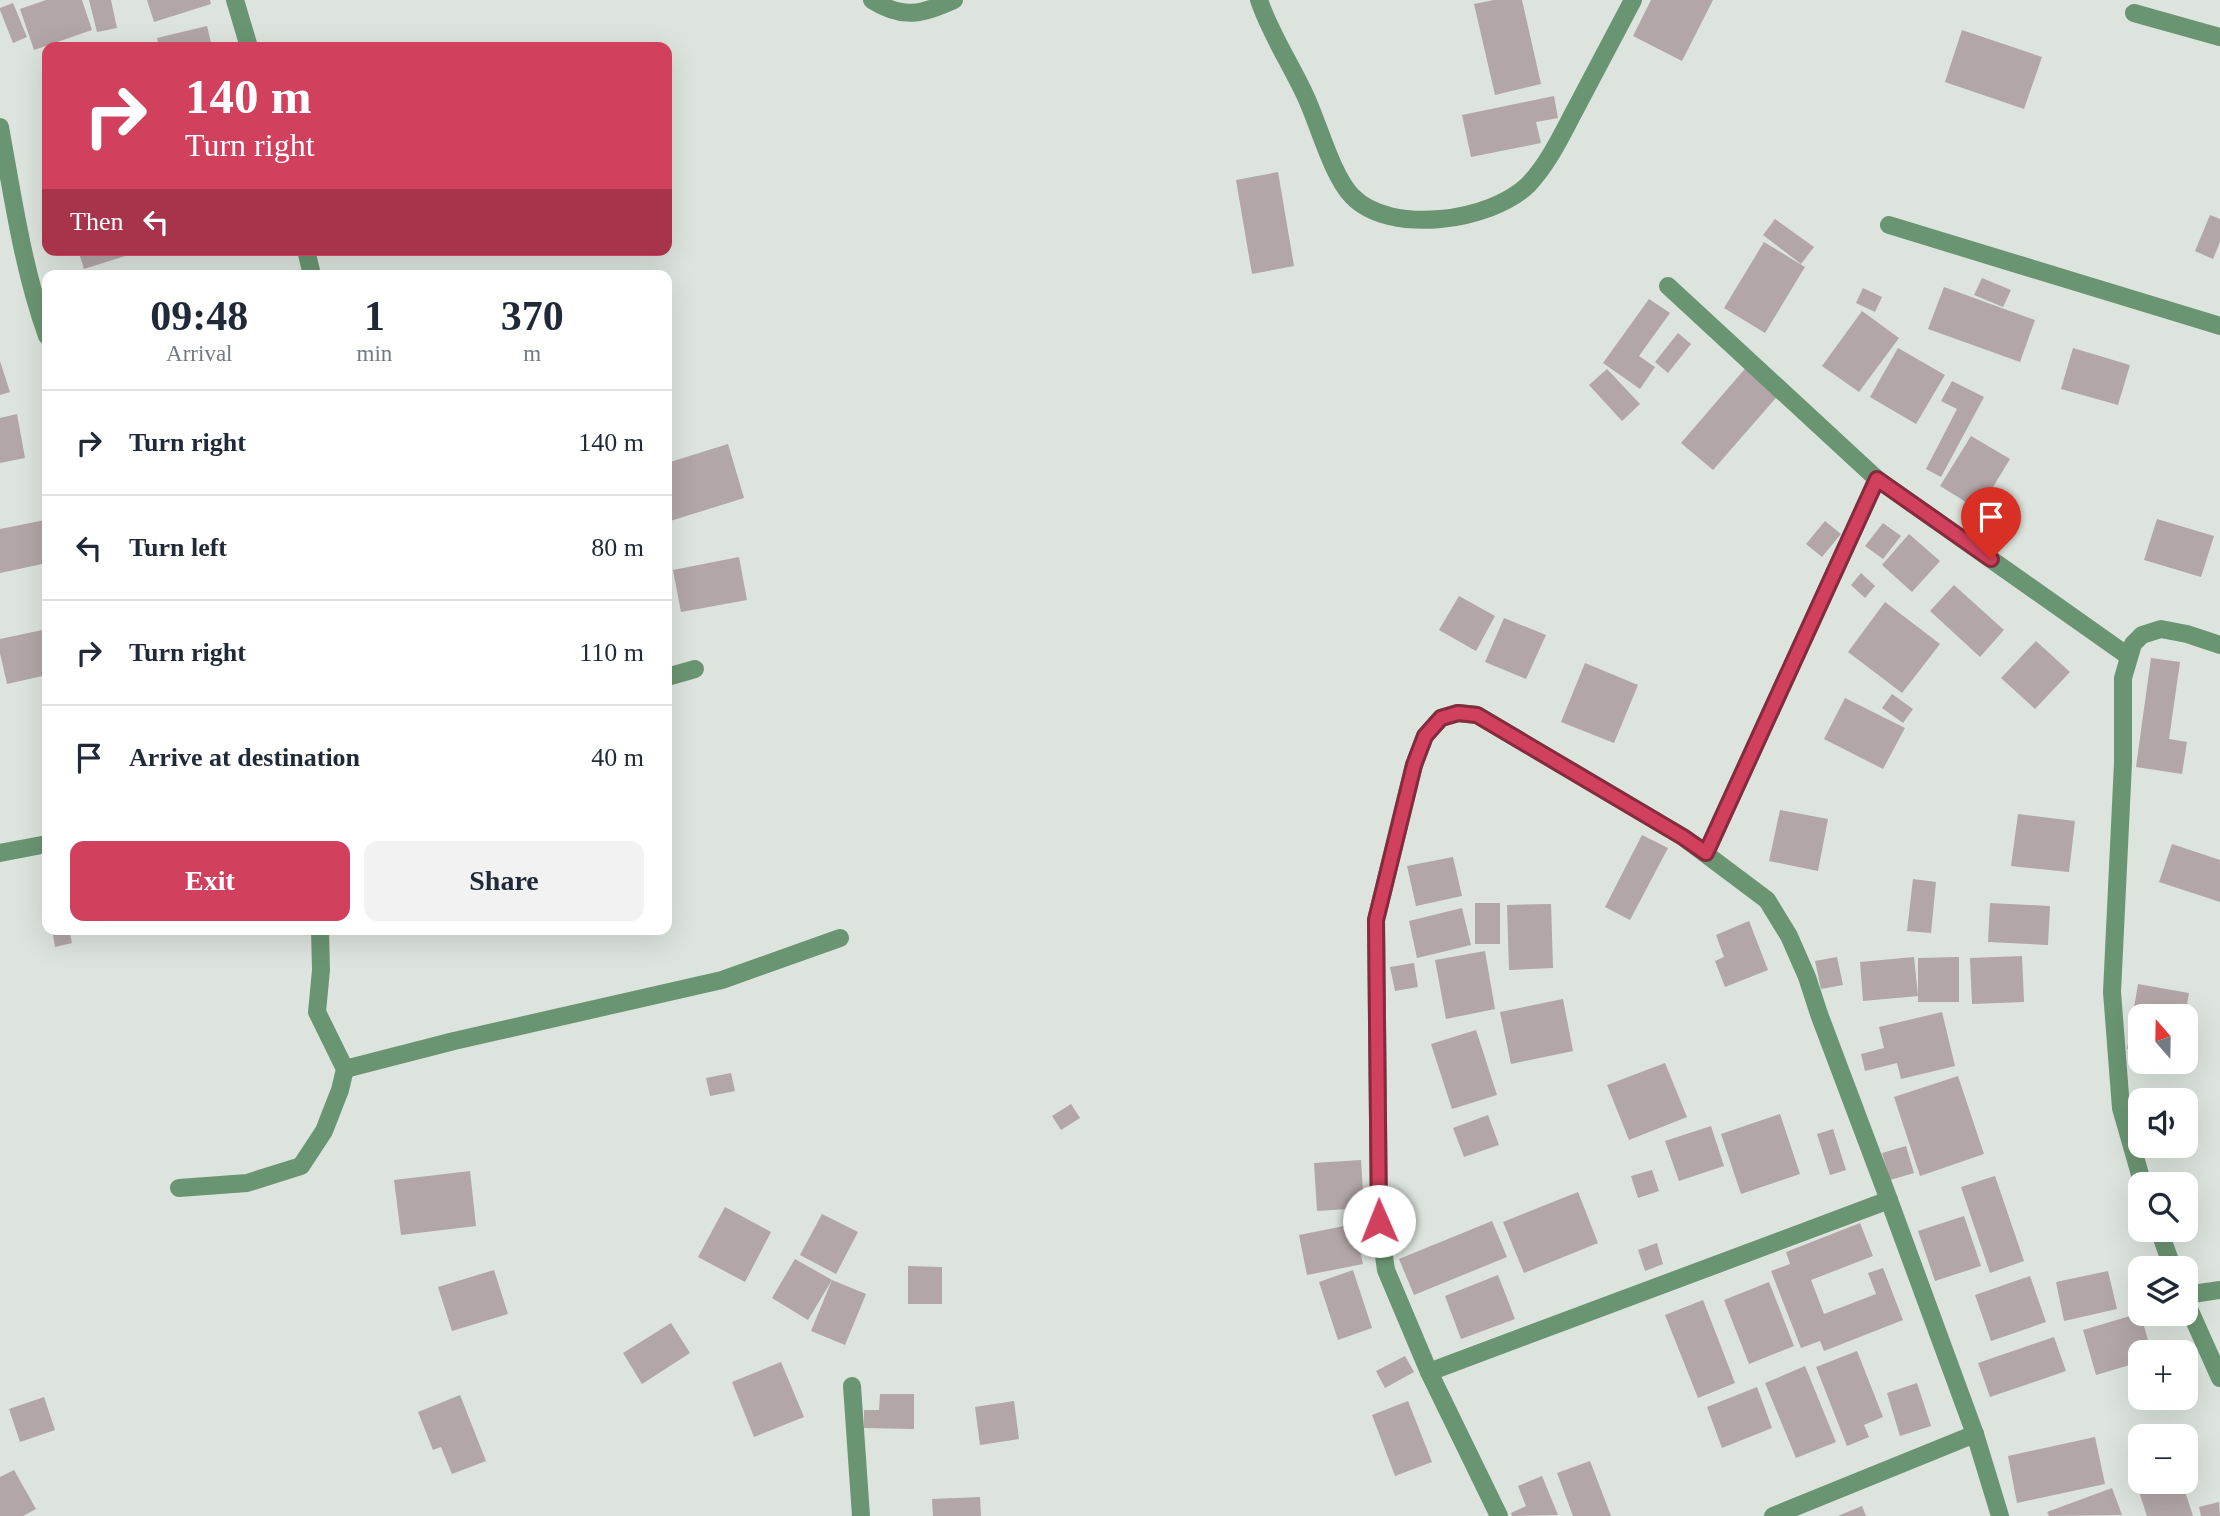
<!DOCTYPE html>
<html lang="en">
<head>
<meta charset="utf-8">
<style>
  body { margin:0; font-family:Georgia,serif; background:#f2f2f3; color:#1f2937; height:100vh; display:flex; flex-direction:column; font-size:26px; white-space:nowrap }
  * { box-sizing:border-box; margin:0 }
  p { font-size:23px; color:#747a83 }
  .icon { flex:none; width:38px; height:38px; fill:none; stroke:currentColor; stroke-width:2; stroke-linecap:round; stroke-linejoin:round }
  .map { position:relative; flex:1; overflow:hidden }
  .sheet { position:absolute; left:42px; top:270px; width:630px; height:665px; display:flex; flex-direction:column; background:#fff; border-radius:14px; box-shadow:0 7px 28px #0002 }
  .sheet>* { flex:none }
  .hud { position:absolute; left:42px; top:42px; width:630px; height:214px; border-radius:14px; box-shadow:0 7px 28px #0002; background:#d1415e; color:#fff; overflow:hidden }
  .needle { width:46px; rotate:340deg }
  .buttons { position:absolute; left:2128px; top:1004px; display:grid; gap:14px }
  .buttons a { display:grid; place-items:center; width:70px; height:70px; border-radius:14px; background:#fff; box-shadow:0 7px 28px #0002; font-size:35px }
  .pin { position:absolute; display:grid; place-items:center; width:60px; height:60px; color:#fff; margin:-72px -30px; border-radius:50% 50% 50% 0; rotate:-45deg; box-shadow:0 0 7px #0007 }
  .pin .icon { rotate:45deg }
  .me { position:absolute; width:77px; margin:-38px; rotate:359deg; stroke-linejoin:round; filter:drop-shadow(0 0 5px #0008) }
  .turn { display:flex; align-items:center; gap:24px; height:147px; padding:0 28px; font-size:32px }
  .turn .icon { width:91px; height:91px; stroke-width:2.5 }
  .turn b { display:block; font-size:49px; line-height:60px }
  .then { display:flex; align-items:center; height:66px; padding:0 28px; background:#0003; gap:14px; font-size:26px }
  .eta { display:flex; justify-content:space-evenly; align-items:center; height:119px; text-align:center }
  .eta b { font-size:42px; font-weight:700; line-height:49px }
  .cta { display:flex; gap:14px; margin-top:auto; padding:14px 28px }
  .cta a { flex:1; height:80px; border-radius:14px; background:#d1415e; color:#fff; font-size:28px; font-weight:700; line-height:80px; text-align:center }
  .cta a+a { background:#f2f2f3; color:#1f2937 }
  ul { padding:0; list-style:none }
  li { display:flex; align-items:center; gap:21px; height:105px; padding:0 28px; border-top:2px solid #e0e1e3 }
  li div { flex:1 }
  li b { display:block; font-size:26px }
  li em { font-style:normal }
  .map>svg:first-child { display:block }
  .building { fill:#b2a6a7 }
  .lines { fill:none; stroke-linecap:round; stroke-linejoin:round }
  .minor { stroke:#6a9572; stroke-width:18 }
  .route-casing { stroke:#882a3d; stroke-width:18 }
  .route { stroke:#d1415e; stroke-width:12 }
</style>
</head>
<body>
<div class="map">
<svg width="2220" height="1516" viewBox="0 0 2220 1516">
  <rect width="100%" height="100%" fill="#dce4dd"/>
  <g class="building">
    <polygon points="46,0 82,0 92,30 34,50 20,9"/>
    <polygon points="89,0 111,0 117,28 97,32"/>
    <polygon points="147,0 210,0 211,4 154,22"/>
    <polygon points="1494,0 1522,0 1541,84 1495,95 1474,4"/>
    <polygon points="1651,0 1713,0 1682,61 1633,36"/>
    <polygon points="13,3 27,37 13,43 0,10 0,8"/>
    <polygon points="207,26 212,47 159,47 157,38"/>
    <polygon points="1962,30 2042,57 2024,109 1945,82"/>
    <polygon points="1554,96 1558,118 1536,122 1541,143 1471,157 1462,115"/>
    <polygon points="1278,172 1294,266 1252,274 1236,180"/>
    <polygon points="2210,215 2220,219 2220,242 2213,259 2195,251"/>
    <polygon points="1775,219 1814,247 1801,264 1763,235"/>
    <polygon points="1764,242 1805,267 1765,333 1724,308"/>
    <polygon points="78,250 141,250 141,251 84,269"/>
    <polygon points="1982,278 2011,290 2003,307 1974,295"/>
    <polygon points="1944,287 2035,320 2020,362 1928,329"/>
    <polygon points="1863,288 1882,297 1875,312 1856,303"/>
    <polygon points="1649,299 1670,313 1639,356 1655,367 1640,389 1603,363"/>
    <polygon points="1862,311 1899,338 1859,392 1822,366"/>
    <polygon points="1678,333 1691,344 1668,373 1655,362"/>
    <polygon points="1898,348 1945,375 1916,424 1870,397"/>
    <polygon points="2073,348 2130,365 2118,405 2061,389"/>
    <polygon points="0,361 10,392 0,395"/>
    <polygon points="1749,364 1781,392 1713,470 1681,443"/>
    <polygon points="1607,369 1640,404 1622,421 1589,385"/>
    <polygon points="1952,381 1984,397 1941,477 1926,469 1957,409 1941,401"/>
    <polygon points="17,414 25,458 0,463 0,418"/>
    <polygon points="1971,436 2010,459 1979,510 1940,486"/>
    <polygon points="728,444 744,498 667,522 667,463"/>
    <polygon points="2157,519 2214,536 2201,577 2144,560"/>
    <polygon points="45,520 47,563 0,573 0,529"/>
    <polygon points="1825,521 1841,534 1822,557 1806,544"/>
    <polygon points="1883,523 1901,536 1883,559 1865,546"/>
    <polygon points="1909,534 1940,561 1912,592 1882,565"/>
    <polygon points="739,557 747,600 681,612 673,570"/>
    <polygon points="1861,573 1875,586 1865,598 1851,585"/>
    <polygon points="1954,585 2004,630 1980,657 1930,611"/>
    <polygon points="1459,596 1495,616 1476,651 1439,630"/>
    <polygon points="1885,602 1940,644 1902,693 1848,652"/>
    <polygon points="1504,618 1546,635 1526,679 1485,662"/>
    <polygon points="47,629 47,675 7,684 0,653 0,639"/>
    <polygon points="2036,641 2070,672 2035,709 2001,678"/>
    <polygon points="2151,658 2180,662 2169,739 2187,742 2182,774 2136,767"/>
    <polygon points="1585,663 1638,685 1614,743 1561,722"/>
    <polygon points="1892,694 1913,709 1903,723 1882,708"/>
    <polygon points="1845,698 1905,728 1883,769 1824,739"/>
    <polygon points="1780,810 1828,819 1818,871 1769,861"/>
    <polygon points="2018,814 2075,821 2069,872 2011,866"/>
    <polygon points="1642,835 1668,848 1630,920 1605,907"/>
    <polygon points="2172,844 2220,860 2220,902 2159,882"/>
    <polygon points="1453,857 1462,896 1416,906 1407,866"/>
    <polygon points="47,878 47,901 46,901 42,879"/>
    <polygon points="1913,879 1936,882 1931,933 1907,931"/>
    <rect x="1475" y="903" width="25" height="41"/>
    <polygon points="1990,903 2050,906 2048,945 1988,942"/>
    <polygon points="1551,904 1553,968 1509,970 1507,905"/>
    <polygon points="1462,908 1471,945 1417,958 1409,921"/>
    <polygon points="1749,921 1768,970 1725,987 1715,961 1724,957 1716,935"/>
    <polygon points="52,929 69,929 72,943 55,947"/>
    <polygon points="1485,951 1495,1009 1446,1019 1435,960"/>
    <polygon points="2022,956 2024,1002 1972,1004 1970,958"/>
    <polygon points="1837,957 1843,985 1821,989 1815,961"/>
    <polygon points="1914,957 1918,996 1863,1001 1860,962"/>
    <polygon points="1959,957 1959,1002 1918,1002 1918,958"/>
    <polygon points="1414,963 1418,987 1395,991 1390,967"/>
    <polygon points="2138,984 2189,993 2185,1017 2140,1017 2140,1051 2127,1049"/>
    <polygon points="1563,999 1573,1051 1511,1064 1500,1012"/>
    <polygon points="1942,1012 1955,1066 1901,1079 1897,1063 1865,1071 1861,1054 1884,1048 1879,1027"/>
    <polygon points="1476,1030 1497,1095 1452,1109 1431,1044"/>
    <polygon points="1665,1063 1687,1117 1629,1140 1607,1085"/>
    <polygon points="731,1073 735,1091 710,1096 706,1078"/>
    <polygon points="1958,1076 1984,1154 1920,1176 1894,1097"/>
    <polygon points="1071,1104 1080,1118 1061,1130 1052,1116"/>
    <polygon points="1780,1114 1800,1174 1741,1194 1721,1134"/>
    <polygon points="1488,1115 1499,1145 1464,1157 1453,1128"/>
    <polygon points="1711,1126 1724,1166 1679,1181 1665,1141"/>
    <polygon points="1833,1129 1846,1170 1830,1175 1817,1134"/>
    <polygon points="1906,1146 1914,1173 1890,1180 1882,1153"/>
    <polygon points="1361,1160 1364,1208 1317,1211 1314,1163"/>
    <polygon points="1652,1170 1659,1191 1638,1198 1631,1176"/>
    <polygon points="470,1171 476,1226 401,1235 394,1180"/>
    <polygon points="1995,1176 2024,1261 1990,1273 1961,1187"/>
    <polygon points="1578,1192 1598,1243 1524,1273 1503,1222"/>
    <polygon points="725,1207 771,1232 745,1282 698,1257"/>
    <polygon points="822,1214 858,1232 836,1274 800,1255"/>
    <polygon points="1964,1216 1981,1266 1935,1281 1918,1231"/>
    <polygon points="1492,1221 1507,1257 1414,1295 1399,1259"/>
    <polygon points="1860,1223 1873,1256 1811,1280 1824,1314 1876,1294 1868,1273 1883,1268 1903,1320 1824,1351 1820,1341 1801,1348 1771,1271 1790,1264 1786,1252"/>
    <polygon points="1354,1224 1363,1264 1307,1275 1299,1235"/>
    <polygon points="1657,1243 1663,1264 1645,1271 1638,1250"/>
    <polygon points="795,1259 832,1280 808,1320 772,1298"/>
    <polygon points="908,1266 942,1267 942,1304 908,1304"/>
    <polygon points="494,1270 508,1314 452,1331 438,1287"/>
    <polygon points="1353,1270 1372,1328 1338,1340 1319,1282"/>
    <polygon points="2108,1271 2117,1309 2064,1321 2056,1282"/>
    <polygon points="1498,1275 1515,1319 1461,1339 1445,1296"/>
    <polygon points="2030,1276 2046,1322 1991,1341 1975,1295"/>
    <polygon points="832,1280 866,1294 845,1345 811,1331"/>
    <polygon points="1769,1282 1794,1346 1749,1364 1724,1300"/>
    <polygon points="1703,1300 1735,1383 1698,1398 1665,1315"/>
    <polygon points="2140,1313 2152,1353 2140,1353 2140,1362 2096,1375 2083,1330"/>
    <polygon points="671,1323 690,1353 642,1384 623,1353"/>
    <polygon points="2054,1337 2066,1371 1990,1397 1978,1363"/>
    <polygon points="1857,1351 1883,1417 1864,1425 1869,1437 1847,1446 1816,1367"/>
    <polygon points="1405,1356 1414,1372 1385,1388 1376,1371"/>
    <polygon points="781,1362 804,1417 754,1437 732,1382"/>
    <polygon points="1805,1366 1836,1442 1796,1458 1765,1383"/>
    <polygon points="1917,1383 1931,1426 1900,1436 1887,1393"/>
    <polygon points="1757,1387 1772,1428 1722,1448 1707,1407"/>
    <polygon points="880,1394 914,1394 914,1429 864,1428 864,1410 879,1410"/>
    <polygon points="460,1395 486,1461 452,1474 441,1447 433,1450 418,1412"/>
    <polygon points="44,1397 55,1430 20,1442 9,1409"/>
    <polygon points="1014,1401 1019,1439 980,1445 975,1407"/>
    <polygon points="1408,1401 1432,1462 1395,1476 1372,1415"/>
    <polygon points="2095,1437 2105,1484 2017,1503 2008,1456"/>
    <polygon points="1590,1461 1611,1516 1573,1516 1557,1473"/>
    <polygon points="14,1470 36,1509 23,1516 0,1516 0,1477"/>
    <polygon points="1542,1476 1558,1515 1512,1516 1511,1513 1526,1506 1518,1486"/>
    <polygon points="2158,1482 2182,1482 2193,1516 2147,1516 2138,1489"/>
    <polygon points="2112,1488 2122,1515 2049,1516 2047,1512"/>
    <polygon points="980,1497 981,1516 933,1516 932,1499"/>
    <polygon points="2219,1502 2220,1516 2201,1516 2199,1507"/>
    <polygon points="1862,1506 1866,1516 1838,1516"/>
  </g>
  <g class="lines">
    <g class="minor">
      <polyline points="235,0 249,47"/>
      <path d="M872,0c32,20 50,14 82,0"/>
      <path d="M1259,0c11,33 31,63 46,95 13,27 27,81 47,101 38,40 139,25 176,-11 21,-22 34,-51 48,-77 19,-36 38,-72 57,-108"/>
      <polyline points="2134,13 2220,37"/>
      <path d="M0,127c13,71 23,142 47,209"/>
      <polyline points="1889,225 2220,326"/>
      <polyline points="306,250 312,275"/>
      <polyline points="1668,286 1877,479 2128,656"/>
      <polyline points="667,677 695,669"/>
      <polyline points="0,853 47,844"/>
      <polyline points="1706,853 1877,479"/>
      <polyline points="345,1069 454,1041 722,980 840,938"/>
      <polyline points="2143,1185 2121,1108 2112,992 2123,763 2123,678 2133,644 2142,635 2161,629 2187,634 2220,645"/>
      <polyline points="179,1188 247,1183 301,1166 324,1131 340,1090 345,1069 317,1012 321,970 320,929"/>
      <polyline points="2159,1230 2173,1269"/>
      <polyline points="2186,1295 2220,1290"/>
      <polyline points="2186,1302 2220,1378"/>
      <polyline points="1429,1372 1889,1200 1975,1434"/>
      <polyline points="852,1386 861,1516"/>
      <polyline points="1499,1516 1429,1372 1386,1270 1379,1221 1376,920 1414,765 1425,736 1441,718 1458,713 1477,715 1683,837 1767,900 1789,936 1807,977 1819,1014 1889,1200"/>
      <polyline points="1773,1516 1975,1434 2000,1516"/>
    </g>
  </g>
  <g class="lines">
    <g class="route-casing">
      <polyline id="route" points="1379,1221 1376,920 1414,765 1425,736 1441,718 1458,713 1477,715 1683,837 1706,853 1877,479 1991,559"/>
    </g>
    <use href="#route" class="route"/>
  </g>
</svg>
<div class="buttons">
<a><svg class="needle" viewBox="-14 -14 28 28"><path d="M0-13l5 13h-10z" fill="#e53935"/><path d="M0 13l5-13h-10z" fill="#747a83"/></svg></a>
<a><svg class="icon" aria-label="sound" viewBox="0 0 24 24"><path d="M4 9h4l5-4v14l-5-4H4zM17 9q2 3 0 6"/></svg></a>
<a><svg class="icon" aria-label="search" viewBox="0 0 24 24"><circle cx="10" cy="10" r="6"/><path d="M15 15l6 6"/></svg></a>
<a><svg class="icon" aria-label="layers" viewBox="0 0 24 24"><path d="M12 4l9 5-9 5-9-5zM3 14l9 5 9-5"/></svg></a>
<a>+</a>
<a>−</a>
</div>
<div class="pin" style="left:1991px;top:559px;background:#d93025"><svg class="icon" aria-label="arrive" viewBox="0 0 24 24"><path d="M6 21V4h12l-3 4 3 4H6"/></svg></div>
<svg class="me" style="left:1379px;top:1221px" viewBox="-20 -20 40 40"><circle r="19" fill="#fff"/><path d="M0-13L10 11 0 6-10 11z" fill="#d1415e"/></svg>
<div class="hud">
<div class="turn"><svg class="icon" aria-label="right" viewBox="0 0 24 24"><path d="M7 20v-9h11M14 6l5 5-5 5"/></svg><div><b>140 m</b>Turn right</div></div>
<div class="then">Then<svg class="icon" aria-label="left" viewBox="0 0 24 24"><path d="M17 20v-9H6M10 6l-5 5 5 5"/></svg></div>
</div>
<section class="sheet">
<div class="eta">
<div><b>09:48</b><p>Arrival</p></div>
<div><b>1</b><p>min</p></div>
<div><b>370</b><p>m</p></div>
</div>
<ul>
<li><svg class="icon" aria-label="right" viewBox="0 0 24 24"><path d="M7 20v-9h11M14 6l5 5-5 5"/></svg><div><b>Turn right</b></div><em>140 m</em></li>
<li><svg class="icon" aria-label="left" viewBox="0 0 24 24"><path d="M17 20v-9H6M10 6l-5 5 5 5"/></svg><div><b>Turn left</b></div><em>80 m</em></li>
<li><svg class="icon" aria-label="right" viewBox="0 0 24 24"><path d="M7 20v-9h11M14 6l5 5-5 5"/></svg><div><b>Turn right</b></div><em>110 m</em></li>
<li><svg class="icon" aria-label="arrive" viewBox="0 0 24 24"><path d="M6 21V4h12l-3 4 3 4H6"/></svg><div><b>Arrive at destination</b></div><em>40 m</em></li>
</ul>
<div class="cta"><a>Exit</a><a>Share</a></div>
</section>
</div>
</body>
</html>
